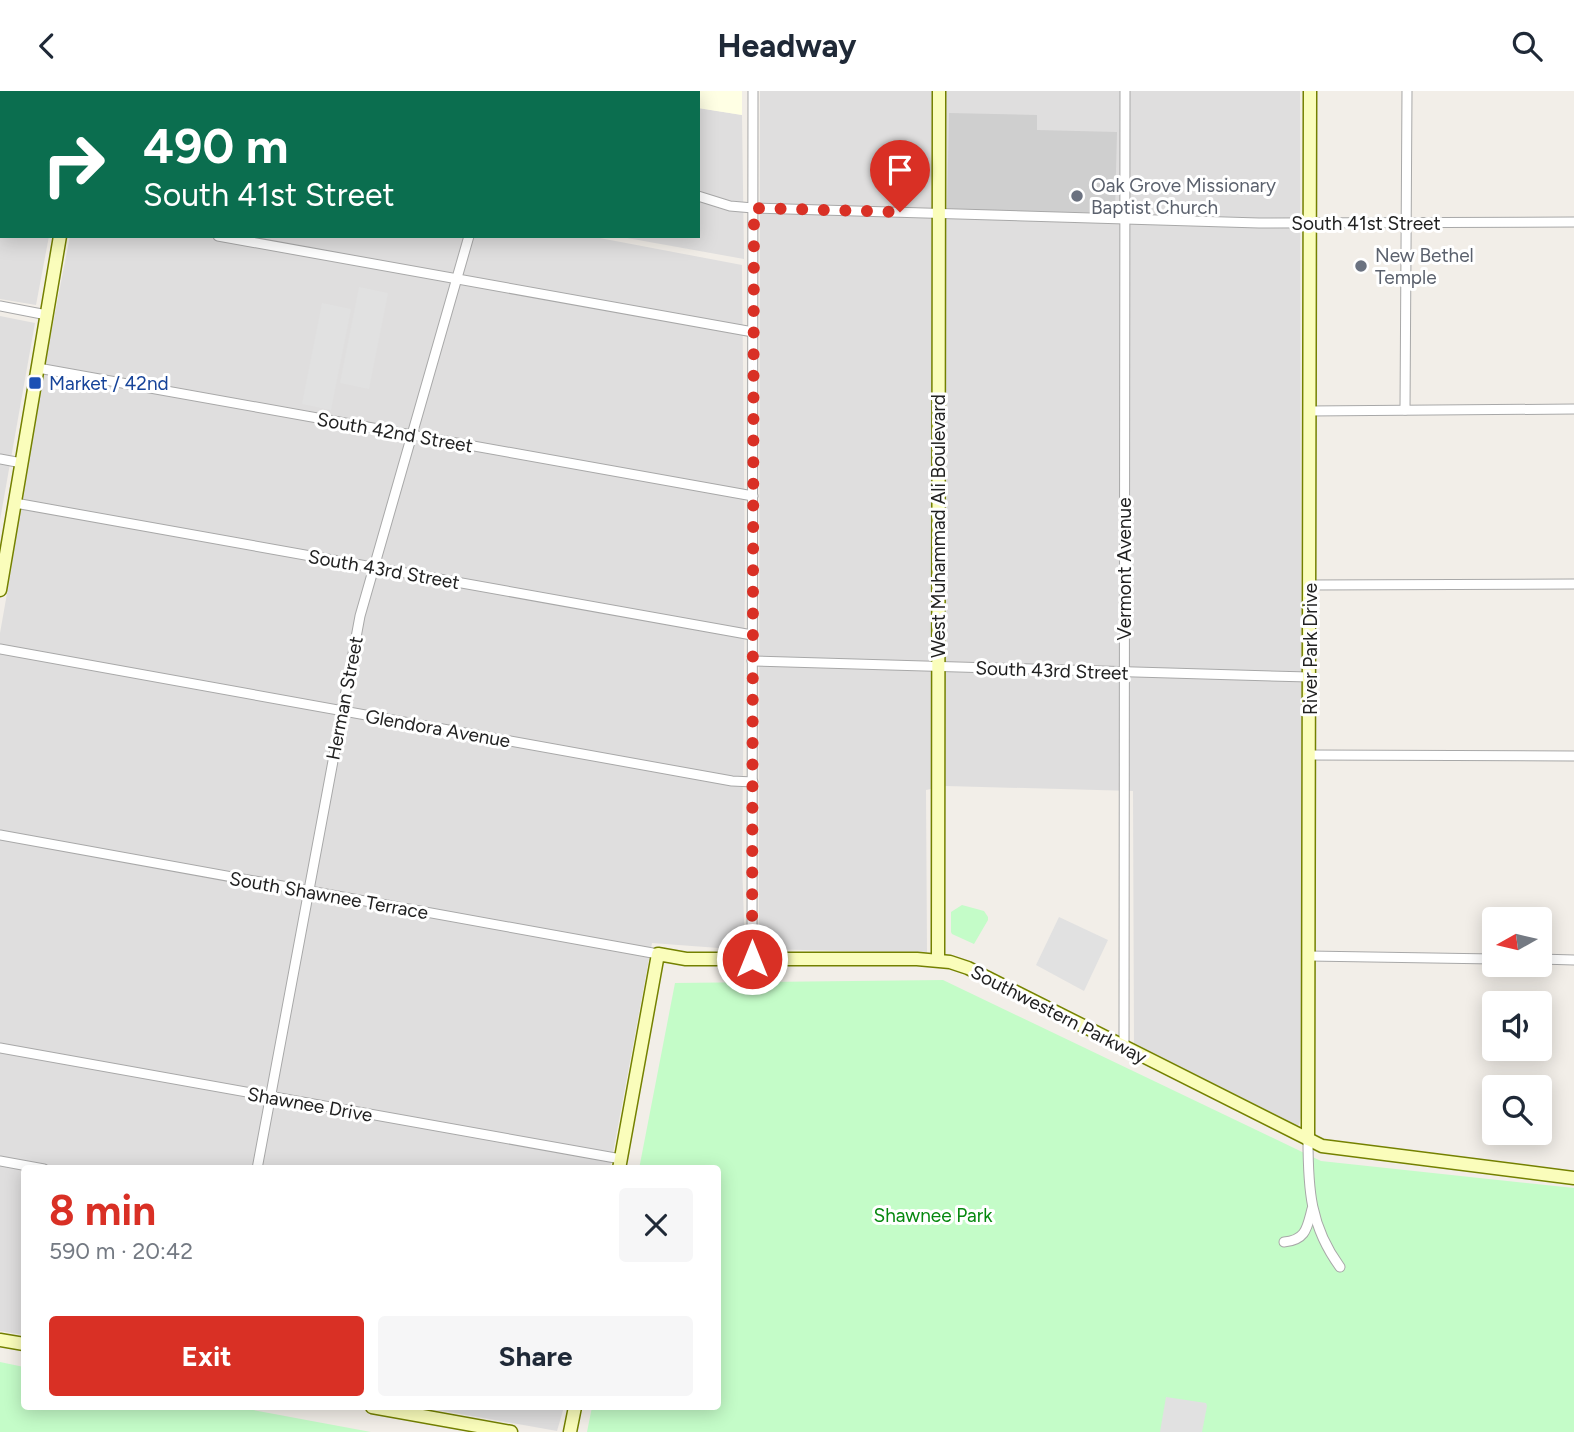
<!DOCTYPE html>
<html lang="en">
<head>
<meta charset="utf-8">
<style>
  body { margin:0; font-family:Figtree,sans-serif; background:#f6f6f7; color:#1f2937; height:100vh; display:flex; flex-direction:column; font-size:26px; white-space:nowrap }
  * { box-sizing:border-box; margin:0 }
  p { font-size:23px; color:#747a83 }
  .icon { flex:none; width:38px; height:38px; fill:none; stroke:currentColor; stroke-width:2; stroke-linecap:round; stroke-linejoin:round }
  .map { position:relative; flex:1; overflow:hidden }
  .panel { position:absolute; left:21px; top:1074px; width:700px; height:245px; display:flex; flex-direction:column; background:#fff; border-radius:7px; box-shadow:0 4px 18px #0003 }
  .panel>* { flex:none }
  .guide { position:absolute; left:0px; top:0px; width:700px; height:147px; box-shadow:0 4px 18px #0003; background:#0b6e4f; color:#fff; overflow:hidden }
  .needle { width:46px; rotate:262deg }
  .controls { position:absolute; left:1482px; top:816px; display:grid; gap:14px }
  .controls a { display:grid; place-items:center; width:70px; height:70px; border-radius:7px; background:#fff; box-shadow:0 4px 18px #0003; font-size:35px }
  .pin { position:absolute; display:grid; place-items:center; width:60px; height:60px; color:#fff; margin:-72px -30px; border-radius:50% 50% 50% 0; rotate:-45deg; box-shadow:0 0 7px #0007 }
  .pin .icon { rotate:45deg }
  .me { position:absolute; width:77px; margin:-38px; rotate:0deg; stroke-linejoin:round; filter:drop-shadow(0 0 5px #0008) }
  .turn { display:flex; align-items:center; gap:24px; height:147px; padding:0 28px; font-size:32px }
  .turn .icon { width:91px; height:91px; stroke-width:2.5 }
  .turn b { display:block; font-size:49px; line-height:60px }
  .round { display:grid; place-items:center; flex:none; width:74px; height:74px; border-radius:7px; background:#f6f6f7 }
  .headline { display:flex; align-items:center; justify-content:space-between; height:119px; padding:0 28px }
  h1 { font-size:42px; font-weight:700; line-height:52px; color:#d93025 }
  .action { display:flex; gap:14px; margin-top:auto; padding:14px 28px }
  .action a { flex:1; height:80px; border-radius:7px; background:#d93025; color:#fff; font-size:28px; font-weight:700; line-height:80px; text-align:center }
  .action a+a { background:#f6f6f7; color:#1f2937 }
  header { display:flex; justify-content:space-between; align-items:center; height:91px; padding:0 28px; background:#fff; font-size:32px; font-weight:700 }
  .map>svg:first-child { display:block }
  .residential { fill:#dfdede }
  .education { fill:#ffffe4 }
  .religious { fill:#cfcfcf }
  .park { fill:#c4fcc8 }
  .parking { fill:#e1e1e1 }
  .lines { fill:none; stroke-linecap:round; stroke-linejoin:round }
  .street-casing { stroke:#a8a8a8; stroke-width:11 }
  .secondary-casing { stroke:#748100; stroke-width:15 }
  .street { stroke:#fff; stroke-width:9 }
  .secondary { stroke:#fafdbb; stroke-width:12 }
  .route { stroke:#d93025; stroke-width:12; stroke-dasharray:0 21.6 }
  .worship-dot { fill:#6b7280; stroke:#fff; stroke-width:2.5 }
  .transit-dot { fill:#1a4fb4; stroke:#fff; stroke-width:2.5 }
  .labels { text-anchor:middle; stroke-width:6; stroke-linejoin:round; paint-order:stroke }
  .worship-label { font-size:19px; fill:#5b616d; stroke:#fff; text-anchor:start }
  .street-label { font-size:19px; fill:#212121; stroke:#fff }
  .transit-label { font-size:19px; fill:#164399; stroke:#fff; text-anchor:start }
  .park-label { font-size:19px; fill:#06880f; stroke:#fff }
</style>
</head>
<body>
<header><svg class="icon" aria-label="back" viewBox="0 0 24 24"><path d="M15 5l-7 7 7 7"/></svg>Headway<svg class="icon" aria-label="search" viewBox="0 0 24 24"><circle cx="10" cy="10" r="6"/><path d="M15 15l6 6"/></svg></header>
<div class="map">
<svg width="1574" height="1341" viewBox="0 0 1574 1341">
  <rect width="100%" height="100%" fill="#f2eee8"/>
  <g class="residential">
    <polygon points="97,0 596,0 607,2 97,2"/>
    <polygon points="760,0 1300,0 1302,1023 1299,1034 1289,1036 1134,954 1133,700 946,695 926,699 927,862 759,858"/>
    <polygon points="698,17 742,24 744,168 616,145 698,145"/>
    <polygon points="0,35 2,35 2,145 49,145 36,214 0,208"/>
    <polygon points="70,145 589,145 742,174 745,482 742,772 745,859 652,852 610,1078 24,1078 24,1244 0,1240 0,542 11,480 29,355"/>
    <polygon points="0,225 35,232 0,429"/>
    <polygon points="422,1316 564,1316 557,1340"/>
  </g>
  <polygon class="education" points="596,0 742,0 742,24 698,17 698,2 607,2"/>
  <polygon class="religious" points="949,22 1037,24 1037,39 1117,41 1115,122 947,119"/>
  <g class="park">
    <polygon points="962,814 984,820 988,826 988,829 974,853 952,843 951,841 951,821"/>
    <polygon points="943,889 1321,1070 1574,1097 1574,1341 587,1341 592,1316 718,1316 718,1078 639,1078 675,892"/>
    <polygon points="0,1271 24,1276 24,1316 237,1316 371,1341 0,1341"/>
  </g>
  <g class="parking">
    <polygon points="359,196 388,202 369,298 340,292"/>
    <polygon points="322,212 351,218 331,319 302,313"/>
    <polygon points="1059,826 1108,849 1084,900 1036,874"/>
    <polygon points="1166,1306 1206,1312 1207,1315 1202,1341 1160,1341"/>
  </g>
  <g class="lines">
    <g class="street-casing">
      <g id="street">
        <polyline points="180,0 189,2"/>
        <polyline points="510,2 510,0"/>
        <polyline points="0,29 2,29"/>
        <polyline points="698,105 730,115 753,117 1259,132 1574,131"/>
        <polyline points="218,145 753,241"/>
        <polyline points="0,215 47,224"/>
        <polyline points="38,277 753,405"/>
        <polyline points="1405,319 1407,0"/>
        <polyline points="1310,320 1574,318"/>
        <polyline points="0,368 22,372"/>
        <polyline points="15,412 752,544"/>
        <polyline points="1310,494 1574,493"/>
        <polyline points="0,558 732,690 753,691"/>
        <polyline points="752,570 1309,586"/>
        <polyline points="1309,664 1574,665"/>
        <polyline points="0,744 658,863"/>
        <polyline points="1309,865 1494,868"/>
        <polyline points="752,868 753,0"/>
        <polyline points="1540,868 1574,869"/>
        <polyline points="1124,956 1125,0"/>
        <polyline points="0,957 621,1068"/>
        <path d="M1308,1048c0,50 2,87 32,128"/>
        <polyline points="0,1070 44,1078"/>
        <polyline points="257,1078 360,525 469,145"/>
        <path d="M1284,1151c22,-2 23,-14 28,-33"/>
      </g>
    </g>
    <g class="secondary-casing">
      <g id="secondary">
        <polyline points="85,2 85,0"/>
        <polyline points="0,499 60,145"/>
        <polyline points="938,869 939,0"/>
        <polyline points="1308,1048 1310,0"/>
        <polyline points="619,1078 658,863 686,868 917,868 950,871 968,877 1322,1055 1574,1087"/>
        <polyline points="0,1249 24,1253"/>
        <polyline points="372,1316 511,1341"/>
        <polyline points="570,1341 575,1316"/>
      </g>
    </g>
    <use href="#street" class="street"/>
    <use href="#secondary" class="secondary"/>
  </g>
  <g class="lines">
    <polyline class="route" points="752,868 754,117 900,121"/>
  </g>
  <g class="worship-dot">
    <circle cx="1077" cy="105" r="7"/>
    <circle cx="1361" cy="175" r="7"/>
  </g>
  <rect class="transit-dot" x="28" y="285" width="14" height="14" rx="3.5"/>
  <g class="labels">
    <g class="worship-label">
      <text x="1091" y="101">Oak Grove Missionary<tspan x="1091" dy="22">Baptist Church</tspan></text>
      <text x="1375" y="171">New Bethel<tspan x="1375" dy="22">Temple</tspan></text>
    </g>
    <g class="street-label">
      <text x="1366" y="139">South 41st Street</text>
      <text transform="translate(395 341) rotate(10)" y="7">South 42nd Street</text>
      <text transform="translate(938 435) rotate(-90)" y="7">West Muhammad Ali Boulevard</text>
      <text transform="translate(384 478) rotate(10)" y="7">South 43rd Street</text>
      <text transform="translate(1124 478) rotate(-90)" y="7">Vermont Avenue</text>
      <text transform="translate(1310 558) rotate(-90)" y="7">River Park Drive</text>
      <text transform="translate(1052 579) rotate(2)" y="7">South 43rd Street</text>
      <text transform="translate(344 607) rotate(-79)" y="7">Herman Street</text>
      <text transform="translate(438 637) rotate(10)" y="7">Glendora Avenue</text>
      <text transform="translate(329 804) rotate(10)" y="7">South Shawnee Terrace</text>
      <text transform="translate(1059 923) rotate(27)" y="7">Southwestern Parkway</text>
      <text transform="translate(310 1013) rotate(10)" y="7">Shawnee Drive</text>
    </g>
    <g class="transit-label">
      <text x="49" y="299">Market / 42nd</text>
    </g>
    <g class="park-label">
      <text x="933" y="1131">Shawnee Park</text>
    </g>
  </g>
</svg>
<div class="controls">
<a><svg class="needle" viewBox="-14 -14 28 28"><path d="M0-13l5 13h-10z" fill="#e53935"/><path d="M0 13l5-13h-10z" fill="#747a83"/></svg></a>
<a><svg class="icon" aria-label="sound" viewBox="0 0 24 24"><path d="M4 9h4l5-4v14l-5-4H4zM17 9q2 3 0 6"/></svg></a>
<a><svg class="icon" aria-label="search" viewBox="0 0 24 24"><circle cx="10" cy="10" r="6"/><path d="M15 15l6 6"/></svg></a>
</div>
<div class="pin" style="left:900px;top:121px;background:#d93025"><svg class="icon" aria-label="arrive" viewBox="0 0 24 24"><path d="M6 21V4h12l-3 4 3 4H6"/></svg></div>
<svg class="me" style="left:752px;top:868px" viewBox="-20 -20 40 40"><circle r="17" fill="#d93025" stroke="#fff" stroke-width="3"/><path d="M0-11L8 9 0 5-8 9z" fill="#fff"/></svg>
<div class="guide">
<div class="turn"><svg class="icon" aria-label="right" viewBox="0 0 24 24"><path d="M7 20v-9h11M14 6l5 5-5 5"/></svg><div><b>490 m</b>South 41st Street</div></div>
</div>
<section class="panel">
<div class="headline"><div><h1>8 min</h1><p>590 m · 20:42</p></div><a class="round"><svg class="icon" aria-label="close" viewBox="0 0 24 24"><path d="M6 6l12 12M18 6L6 18"/></svg></a></div>
<div class="action"><a>Exit</a><a>Share</a></div>
</section>
</div>
</body>
</html>
